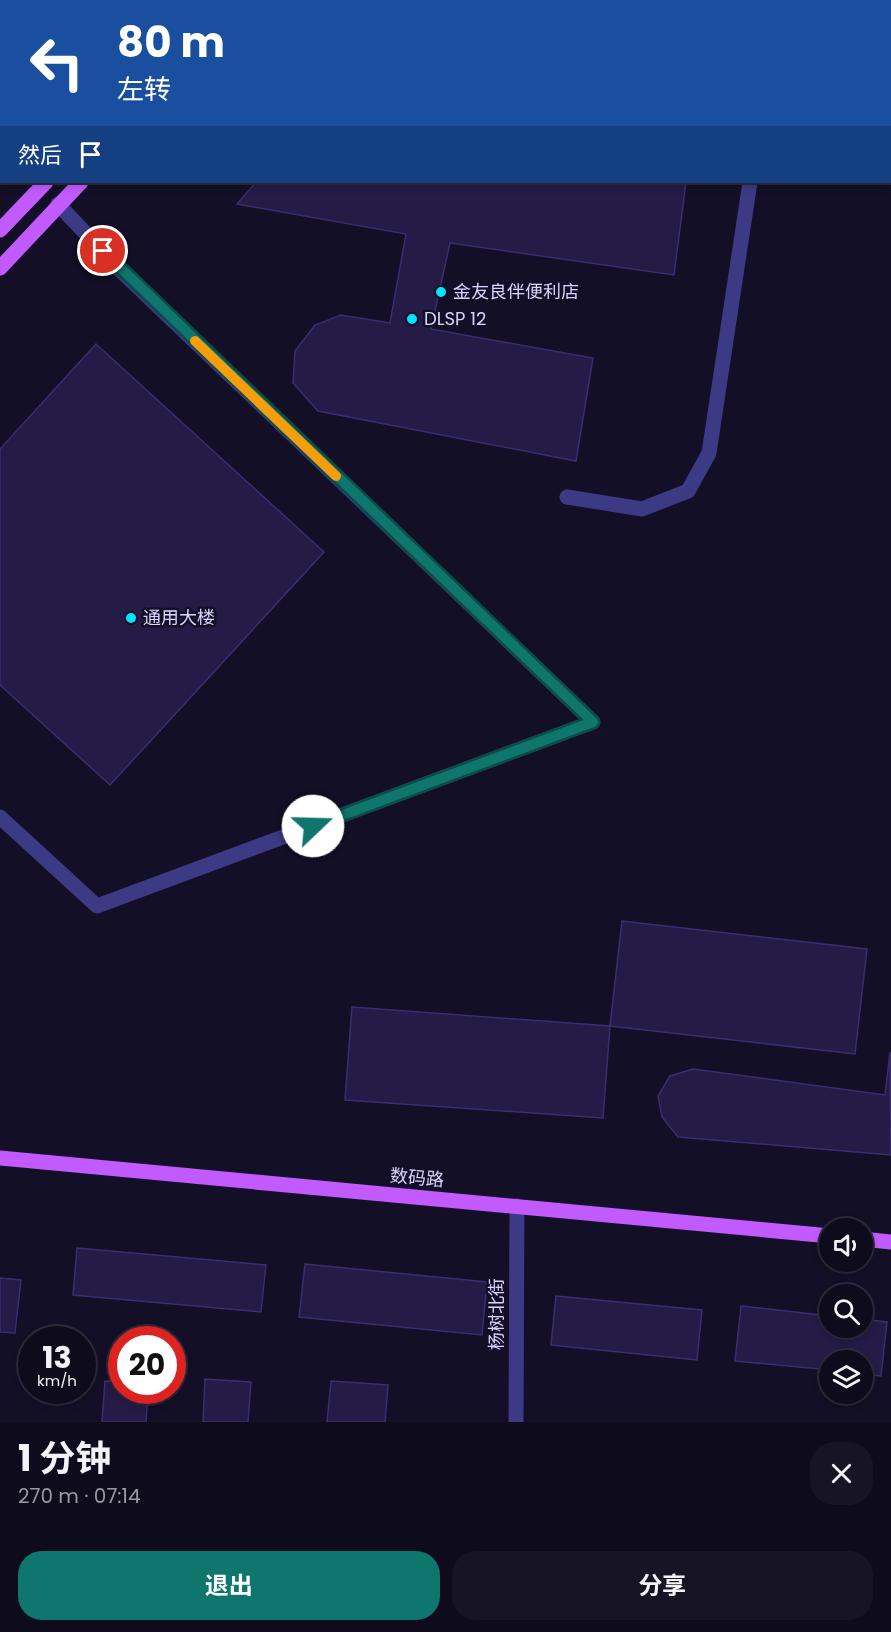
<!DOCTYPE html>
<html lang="zh">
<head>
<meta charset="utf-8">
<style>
  body { margin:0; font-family:Poppins,"Noto Sans SC",sans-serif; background:#171425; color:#f1f3f6; height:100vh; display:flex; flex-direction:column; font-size:22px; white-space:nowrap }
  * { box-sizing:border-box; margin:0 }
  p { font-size:20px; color:#9b9ba3 }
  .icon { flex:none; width:33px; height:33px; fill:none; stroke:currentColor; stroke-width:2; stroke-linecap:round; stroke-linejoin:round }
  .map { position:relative; height:1422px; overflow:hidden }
  .sheet { display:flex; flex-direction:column; background:#0e0b1c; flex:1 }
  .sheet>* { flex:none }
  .hud { position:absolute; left:0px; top:0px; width:891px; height:183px; box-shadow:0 3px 9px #0003,0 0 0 2px #2e2b3b; background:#1a4fa0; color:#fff; overflow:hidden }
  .buttons { position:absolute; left:819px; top:1218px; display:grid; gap:12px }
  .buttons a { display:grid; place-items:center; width:54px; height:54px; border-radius:50%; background:#0e0b1c; box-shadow:0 3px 9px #0003,0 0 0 2px #2e2b3b; font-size:30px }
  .speed { position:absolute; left:18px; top:1326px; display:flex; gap:12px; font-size:30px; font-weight:700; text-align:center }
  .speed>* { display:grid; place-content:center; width:78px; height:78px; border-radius:50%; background:#0e0b1c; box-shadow:0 3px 9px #0003,0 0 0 2px #2e2b3b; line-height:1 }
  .speed small { font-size:15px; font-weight:400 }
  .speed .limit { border:9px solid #d22; background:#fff; color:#111 }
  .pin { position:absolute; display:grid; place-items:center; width:51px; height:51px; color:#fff; margin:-26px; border:3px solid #fff; border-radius:50%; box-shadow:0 2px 6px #0007 }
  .me { position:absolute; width:66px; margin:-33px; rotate:69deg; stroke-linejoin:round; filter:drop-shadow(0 0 4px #0008) }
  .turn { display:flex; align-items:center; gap:21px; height:126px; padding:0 18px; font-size:27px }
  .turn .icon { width:78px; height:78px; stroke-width:2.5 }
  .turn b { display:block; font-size:42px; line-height:51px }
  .then { display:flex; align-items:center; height:57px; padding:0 18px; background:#0003; gap:12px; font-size:22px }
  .round { display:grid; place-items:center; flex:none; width:63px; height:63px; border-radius:24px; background:#171425 }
  .overview { display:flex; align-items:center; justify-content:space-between; height:102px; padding:0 18px }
  h1 { font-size:36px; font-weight:700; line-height:45px }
  .cta { display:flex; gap:12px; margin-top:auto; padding:12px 18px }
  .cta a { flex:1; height:69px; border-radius:24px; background:#0f766e; color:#fff; font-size:24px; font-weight:700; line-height:69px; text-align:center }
  .cta a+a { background:#171425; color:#f1f3f6 }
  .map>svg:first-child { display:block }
  .building { fill:#241b47; stroke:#3b2d73; stroke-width:1.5 }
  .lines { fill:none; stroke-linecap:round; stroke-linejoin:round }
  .minor { stroke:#3d3a85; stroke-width:15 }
  .major { stroke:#c25bff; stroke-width:15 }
  .route-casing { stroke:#0a4d48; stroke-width:15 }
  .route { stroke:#0f766e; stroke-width:10 }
  .slow { stroke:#f59e0b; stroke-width:10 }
  .poi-dot { fill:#00e5ff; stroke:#130f26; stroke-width:2 }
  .labels { text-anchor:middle; stroke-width:5; stroke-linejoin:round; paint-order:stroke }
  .poi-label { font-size:18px; fill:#d9d4ff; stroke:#130f26; text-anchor:start }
  .street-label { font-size:18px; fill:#d9d4ff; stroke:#130f26 }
</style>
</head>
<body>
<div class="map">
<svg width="891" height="1422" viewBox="0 0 891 1422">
  <rect width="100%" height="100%" fill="#130f26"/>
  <g class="building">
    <polygon points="0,0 26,0 2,2 0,28"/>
    <polygon points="26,0 80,0 25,2"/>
    <polygon points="456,0 774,0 773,2"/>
    <polygon points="890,10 891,11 891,107 890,107"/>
    <polygon points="256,182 686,182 674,275 450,243 431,329 593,358 576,461 318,411 293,383 295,351 315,325 341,315 390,323 406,234 237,204"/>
    <polygon points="96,344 324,552 110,785 0,685 0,449"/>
    <polygon points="622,921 867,949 855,1054 610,1026"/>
    <polygon points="352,1007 610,1026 603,1118 345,1100"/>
    <polygon points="890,1052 891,1155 678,1137 662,1117 658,1096 670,1076 693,1069 885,1095"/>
    <polygon points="77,1248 266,1265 261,1312 73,1295"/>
    <polygon points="305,1264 487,1282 482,1335 299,1317"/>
    <polygon points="0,1278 21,1280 15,1333 0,1332"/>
    <polygon points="556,1296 702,1310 697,1360 551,1345"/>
    <polygon points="741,1306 830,1316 830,1328 862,1328 862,1319 887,1322 881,1376 862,1374 862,1360 830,1360 830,1370 735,1361"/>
    <polygon points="205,1379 251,1382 248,1422 203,1422"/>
    <polygon points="105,1381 122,1382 122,1390 148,1390 146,1422 102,1422"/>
    <polygon points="331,1381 388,1385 385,1422 327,1422"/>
  </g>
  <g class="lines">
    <g class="minor">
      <polyline points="890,146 891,146"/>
      <polyline points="567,497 642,509 688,491 709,453 750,182"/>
      <polyline points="0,817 97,906 593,722 117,267 58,204"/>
      <polyline points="516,1422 517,1206"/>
    </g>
    <g class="major">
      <polyline points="214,2 215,0"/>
      <polyline points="257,2 258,0"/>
      <polyline points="0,230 46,182"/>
      <polyline points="0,268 81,182"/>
      <polyline points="0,1158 830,1236"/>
      <polyline points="862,1239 891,1242"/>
    </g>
  </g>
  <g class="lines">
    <g class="route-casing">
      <polyline id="route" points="103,251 593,722 313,826"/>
    </g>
    <use href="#route" class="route"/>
    <polyline class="slow" points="195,341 336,476"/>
  </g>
  <g class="poi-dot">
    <circle cx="441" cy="292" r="6"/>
    <circle cx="412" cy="319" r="6"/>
    <circle cx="131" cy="618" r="6"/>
  </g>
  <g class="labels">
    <g class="poi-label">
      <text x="453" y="298">金友良伴便利店</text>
      <text x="424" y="325">DLSP 12</text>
      <text x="143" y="624">通用大楼</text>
    </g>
    <g class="street-label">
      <text transform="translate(417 1178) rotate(5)" y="6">数码路</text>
      <text transform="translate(497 1314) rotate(-90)" y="6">杨树北街</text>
    </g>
  </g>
</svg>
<div class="buttons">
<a><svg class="icon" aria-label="sound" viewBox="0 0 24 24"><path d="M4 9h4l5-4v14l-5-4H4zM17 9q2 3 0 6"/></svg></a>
<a><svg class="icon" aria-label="search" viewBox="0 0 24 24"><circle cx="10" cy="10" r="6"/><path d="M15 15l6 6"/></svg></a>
<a><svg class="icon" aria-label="layers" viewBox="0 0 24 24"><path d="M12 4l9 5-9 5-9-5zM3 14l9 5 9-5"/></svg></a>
</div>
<div class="speed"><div>13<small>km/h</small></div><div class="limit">20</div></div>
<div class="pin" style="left:103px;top:251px;background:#d93025"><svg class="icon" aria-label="arrive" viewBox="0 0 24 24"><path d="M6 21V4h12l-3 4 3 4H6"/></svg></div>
<svg class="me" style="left:313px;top:826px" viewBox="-20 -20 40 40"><circle r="19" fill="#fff"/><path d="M0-13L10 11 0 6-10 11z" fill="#0f766e"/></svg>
<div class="hud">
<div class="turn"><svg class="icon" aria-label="left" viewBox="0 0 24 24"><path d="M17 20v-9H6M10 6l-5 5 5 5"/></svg><div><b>80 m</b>左转</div></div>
<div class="then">然后<svg class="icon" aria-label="arrive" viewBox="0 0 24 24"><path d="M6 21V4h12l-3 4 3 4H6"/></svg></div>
</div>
</div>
<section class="sheet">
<div class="overview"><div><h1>1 分钟</h1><p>270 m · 07:14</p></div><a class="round"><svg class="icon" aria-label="close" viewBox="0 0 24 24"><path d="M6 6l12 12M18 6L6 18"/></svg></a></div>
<div class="cta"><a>退出</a><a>分享</a></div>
</section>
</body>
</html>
